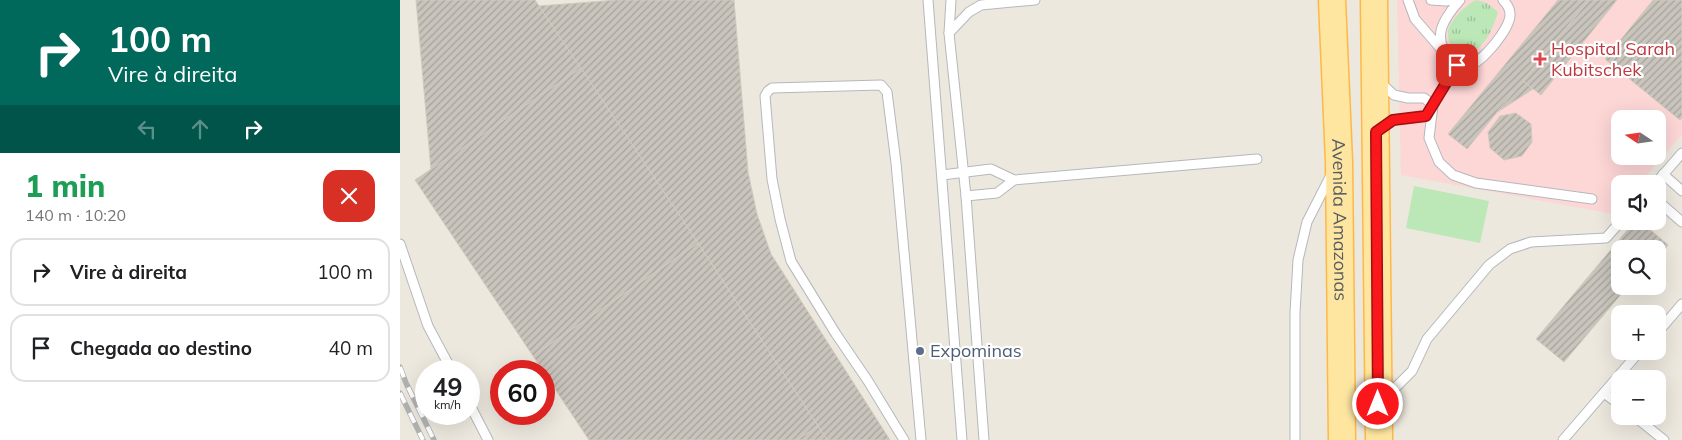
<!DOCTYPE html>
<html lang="pt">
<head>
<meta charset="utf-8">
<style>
  body { margin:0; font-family:Mulish,sans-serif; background:#f2f2f2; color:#202124; height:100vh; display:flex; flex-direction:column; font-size:19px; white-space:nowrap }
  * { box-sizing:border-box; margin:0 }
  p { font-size:16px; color:#757577 }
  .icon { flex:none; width:28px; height:28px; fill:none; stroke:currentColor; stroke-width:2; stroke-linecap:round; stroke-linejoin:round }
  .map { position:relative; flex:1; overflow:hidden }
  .side { display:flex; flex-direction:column; background:#fff; width:400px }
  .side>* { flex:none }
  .hud { background:#00695c; color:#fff; overflow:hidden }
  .needle { width:32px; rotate:283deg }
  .buttons { position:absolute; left:1211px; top:110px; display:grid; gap:10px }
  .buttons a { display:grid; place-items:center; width:55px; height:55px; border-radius:10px; background:#fff; box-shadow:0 5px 20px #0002; font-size:25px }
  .speed { position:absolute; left:15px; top:360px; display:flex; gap:10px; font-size:25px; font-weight:700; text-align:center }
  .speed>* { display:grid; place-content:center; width:65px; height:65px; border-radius:50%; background:#fff; box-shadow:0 5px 20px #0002; line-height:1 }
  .speed small { font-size:12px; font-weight:400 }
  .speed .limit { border:8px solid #d22; background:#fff; color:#111 }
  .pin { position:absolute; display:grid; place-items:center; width:42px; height:42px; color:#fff; margin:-21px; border-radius:10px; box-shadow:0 2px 8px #0006 }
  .me { position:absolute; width:55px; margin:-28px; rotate:0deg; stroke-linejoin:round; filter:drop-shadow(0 0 4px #0008) }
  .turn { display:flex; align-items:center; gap:18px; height:105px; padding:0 25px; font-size:22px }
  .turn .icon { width:65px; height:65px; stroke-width:2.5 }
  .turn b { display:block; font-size:35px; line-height:42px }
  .lanes { display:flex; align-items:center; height:48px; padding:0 25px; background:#0003; justify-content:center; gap:25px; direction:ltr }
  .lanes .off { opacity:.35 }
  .round { display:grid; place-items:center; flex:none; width:52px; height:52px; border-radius:15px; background:#f2f2f2 }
  .headline { display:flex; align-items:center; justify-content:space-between; height:85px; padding:0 25px }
  h1 { font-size:30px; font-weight:800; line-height:38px; color:#1e9e55 }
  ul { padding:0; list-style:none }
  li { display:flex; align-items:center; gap:15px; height:68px; margin:0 10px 8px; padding:0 15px; border:2px solid #e0e0e0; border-radius:15px }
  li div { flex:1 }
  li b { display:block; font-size:19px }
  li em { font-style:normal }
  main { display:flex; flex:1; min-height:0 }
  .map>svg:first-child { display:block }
  .medical { fill:#fdd6d6; fill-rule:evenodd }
  .grass { fill:url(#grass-tufts) }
  .pitch { fill:#bce7b7 }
  .building { fill:url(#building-hatch); stroke:#d2c9bc }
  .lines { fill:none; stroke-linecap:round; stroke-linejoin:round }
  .lane-casing { stroke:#b4b8bd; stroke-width:11 }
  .primary-casing { stroke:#ffb845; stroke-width:29 }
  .lane { stroke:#fff; stroke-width:9 }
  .primary { stroke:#ffe6a0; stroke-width:26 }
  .rail-casing { stroke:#b1b2b2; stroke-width:5.5 }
  .rail { stroke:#fff; stroke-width:4; stroke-dasharray:11; stroke-linecap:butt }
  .route-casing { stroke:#a20f12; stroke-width:12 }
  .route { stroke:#f9171c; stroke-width:9 }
  .health-dot { fill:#e0444e; stroke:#fff; stroke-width:2 }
  .service-dot { fill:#5c6f8a; stroke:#fff; stroke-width:2 }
  .labels { text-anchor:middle; stroke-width:4.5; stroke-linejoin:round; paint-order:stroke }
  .health-label { font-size:18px; fill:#be3a42; stroke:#fff; text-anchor:start }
  .street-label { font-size:18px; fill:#575d61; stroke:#fff }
  .service-label { font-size:18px; fill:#4e5e75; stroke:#fff; text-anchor:start }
</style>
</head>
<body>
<main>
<section class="side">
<div class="hud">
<div class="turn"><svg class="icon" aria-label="right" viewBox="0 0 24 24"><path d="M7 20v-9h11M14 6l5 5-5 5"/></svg><div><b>100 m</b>Vire à direita</div></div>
<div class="lanes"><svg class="icon off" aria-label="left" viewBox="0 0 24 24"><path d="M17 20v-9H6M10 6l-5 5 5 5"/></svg><svg class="icon off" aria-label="ahead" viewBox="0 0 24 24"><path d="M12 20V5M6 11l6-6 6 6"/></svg><svg class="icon" aria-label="right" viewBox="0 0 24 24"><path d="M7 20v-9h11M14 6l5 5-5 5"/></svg></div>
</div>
<div class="headline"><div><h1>1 min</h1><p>140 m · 10:20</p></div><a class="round" style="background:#d93025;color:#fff"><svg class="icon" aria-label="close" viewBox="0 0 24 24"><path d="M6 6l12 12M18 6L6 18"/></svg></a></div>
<ul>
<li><svg class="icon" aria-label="right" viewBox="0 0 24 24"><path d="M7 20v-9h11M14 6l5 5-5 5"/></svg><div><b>Vire à direita</b></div><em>100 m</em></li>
<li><svg class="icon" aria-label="arrive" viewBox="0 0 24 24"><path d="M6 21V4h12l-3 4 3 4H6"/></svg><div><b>Chegada ao destino</b></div><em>40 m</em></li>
</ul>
</section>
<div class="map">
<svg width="1282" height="440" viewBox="0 0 1282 440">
  <defs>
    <pattern id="grass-tufts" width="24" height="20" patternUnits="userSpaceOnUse" patternTransform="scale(1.25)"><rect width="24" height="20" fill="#bce7b7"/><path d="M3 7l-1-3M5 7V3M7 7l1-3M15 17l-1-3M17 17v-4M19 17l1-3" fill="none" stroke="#9cbe98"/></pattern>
    <pattern id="building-hatch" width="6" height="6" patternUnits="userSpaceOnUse" patternTransform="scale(1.25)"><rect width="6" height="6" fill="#c9c5bd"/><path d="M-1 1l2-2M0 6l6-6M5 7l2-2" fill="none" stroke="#a6a39d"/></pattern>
  </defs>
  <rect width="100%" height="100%" fill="#ede8de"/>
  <path class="medical" d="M997,0h285v134l-43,50h-19v22l-7,8 -212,-39zM1220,119h38v37h-38z"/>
  <path class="grass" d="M1076,0l11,3 11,9c-5,18 -19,49 -42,42 -4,-6 -9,-14 -8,-22 1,-11 19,-28 28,-32z"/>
  <polygon class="pitch" points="1014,186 1089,201 1080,243 1006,228"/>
  <g class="building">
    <polygon points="16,0 135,0 181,68 31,170"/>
    <polygon points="217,0 334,0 348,172 357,214 371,254 490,440 427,440 298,243 139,6"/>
    <polygon points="1158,0 1189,0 1067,149 1048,134"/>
    <polygon points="1189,0 1217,0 1141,95 1123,81"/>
    <polygon points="1253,0 1282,0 1282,117 1280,120 1205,59"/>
    <polygon points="181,68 298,243 133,356 15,180"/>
    <polygon points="1123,81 1133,89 1096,113"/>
    <polygon points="1116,113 1131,124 1132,142 1122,156 1104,160 1090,148 1088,132 1100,116"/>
    <polygon points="1235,221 1240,221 1268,245 1258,258 1258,249 1220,249 1220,286 1228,286 1164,362 1136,339"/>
    <polygon points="298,243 418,426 397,440 189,440 133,356"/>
    <polygon points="418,426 427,440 397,440"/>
  </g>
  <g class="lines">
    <g class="lane-casing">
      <g id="lane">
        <polyline points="528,0 562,440"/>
        <polyline points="551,0 549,33 566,196 584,440"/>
        <polyline points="1008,0 1015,19 1041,49"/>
        <polyline points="1031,0 1046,1 1051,0"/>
        <path d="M1060,0c-16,18 -30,38 -9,59 5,5 10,8 17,7 14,-3 43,-38 42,-52 0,-5 -4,-11 -7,-14"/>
        <polyline points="549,33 569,12 581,5 635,0"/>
        <polyline points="1057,65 1033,105 1029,138 1039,162 1053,175 1076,183 1192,199"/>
        <polyline points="980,129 993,120 1026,116 1033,105 1024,98 1008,98 994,95 981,83"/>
        <polyline points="1263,174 1282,191"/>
        <polyline points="542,175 591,169 614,180 597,193 566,196"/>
        <polyline points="614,180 857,159"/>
        <polyline points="1255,184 1282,153"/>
        <polyline points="1258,201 1282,222"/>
        <polyline points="0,244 28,326 52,371"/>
        <polyline points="1258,332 1282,304"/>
        <polyline points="1204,393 1220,405"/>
        <polyline points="984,399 1012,371 1027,339 1089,265 1110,249 1131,242 1206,238 1221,221"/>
        <polyline points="69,403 88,440"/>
        <polyline points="1234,416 1264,440"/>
        <polyline points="504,440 468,381 436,334 391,261 380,219 372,179 365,96 368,91 372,88 481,85 487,92 496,163 521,440"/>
        <polyline points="895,440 895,313 898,260 907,222 931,175"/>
        <polyline points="1163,440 1240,351"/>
      </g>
    </g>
    <g class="primary-casing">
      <g id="primary">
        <path id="s1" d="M932,0l7,162 3,278"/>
        <polyline points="974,0 979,440"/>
      </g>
    </g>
    <use href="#lane" class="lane"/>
    <use href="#primary" class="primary"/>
    <g class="rail-casing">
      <g id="rail">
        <polyline points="0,367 6,383 34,440"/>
        <polyline points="0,393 23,440"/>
      </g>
    </g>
    <use href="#rail" class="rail"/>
  </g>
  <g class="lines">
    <g class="route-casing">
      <polyline id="route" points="978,404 976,132 993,120 1026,116 1057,65"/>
    </g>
    <use href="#route" class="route"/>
  </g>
  <path class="health-dot" d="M1137.5 51.5h5v5h5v5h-5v5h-5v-5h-5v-5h5z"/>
  <circle class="service-dot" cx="520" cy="351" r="5"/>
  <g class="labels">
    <g class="health-label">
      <text x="1151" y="55">Hospital Sarah<tspan x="1151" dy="21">Kubitschek</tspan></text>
    </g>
    <g class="street-label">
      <text dy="6" stroke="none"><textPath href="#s1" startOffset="220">Avenida Amazonas</textPath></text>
    </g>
    <g class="service-label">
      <text x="530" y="357">Expominas</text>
    </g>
  </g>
</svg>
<div class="buttons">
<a><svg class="needle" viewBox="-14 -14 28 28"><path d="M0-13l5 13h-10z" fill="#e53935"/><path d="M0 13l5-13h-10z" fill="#757577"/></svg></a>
<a><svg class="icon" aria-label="sound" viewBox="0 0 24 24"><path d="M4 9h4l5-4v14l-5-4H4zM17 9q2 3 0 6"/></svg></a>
<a><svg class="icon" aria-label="search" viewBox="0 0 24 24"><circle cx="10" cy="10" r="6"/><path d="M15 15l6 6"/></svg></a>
<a>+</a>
<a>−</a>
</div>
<div class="speed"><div>49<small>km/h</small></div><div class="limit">60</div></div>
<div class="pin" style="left:1057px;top:65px;background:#d93025"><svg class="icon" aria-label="arrive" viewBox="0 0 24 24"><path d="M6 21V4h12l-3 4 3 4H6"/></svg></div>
<svg class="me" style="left:978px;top:404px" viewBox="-20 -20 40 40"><circle r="17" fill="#f9171c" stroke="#fff" stroke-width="3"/><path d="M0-11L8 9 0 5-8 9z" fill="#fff"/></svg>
</div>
</main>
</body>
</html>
